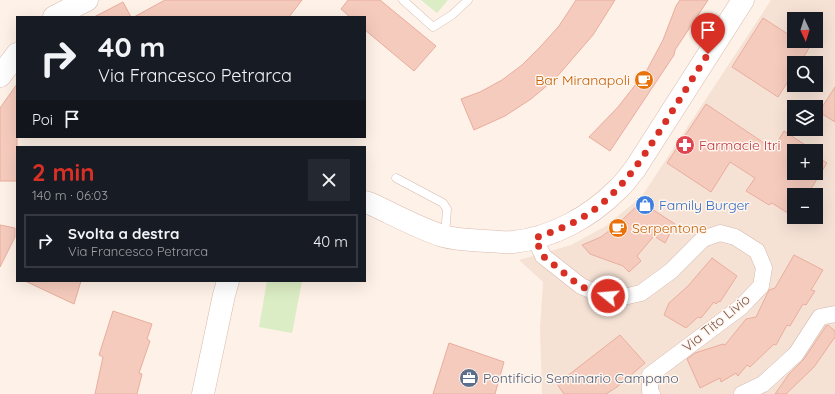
<!DOCTYPE html>
<html lang="it">
<head>
<meta charset="utf-8">
<style>
  body { margin:0; font-family:Quicksand,sans-serif; background:#242831; color:#f1f3f6; height:100vh; display:flex; flex-direction:column; font-size:15px; white-space:nowrap }
  * { box-sizing:border-box; margin:0 }
  p { font-size:13px; color:#9ea1a6 }
  .icon { flex:none; width:22px; height:22px; fill:none; stroke:currentColor; stroke-width:2; stroke-linecap:round; stroke-linejoin:round }
  .map { position:relative; flex:1; overflow:hidden }
  .sheet { position:absolute; left:16px; top:146px; width:350px; height:136px; display:flex; flex-direction:column; background:#171b24; border-radius:0px; box-shadow:0 4px 16px #0002 }
  .sheet>* { flex:none }
  .guide { position:absolute; left:16px; top:16px; width:350px; height:122px; border-radius:0px; box-shadow:0 4px 16px #0002; background:#171b24; color:#f1f3f6; overflow:hidden }
  .needle { width:26px; rotate:176deg }
  .controls { position:absolute; left:787px; top:12px; display:grid; gap:8px }
  .controls a { display:grid; place-items:center; width:36px; height:36px; border-radius:0px; background:#171b24; box-shadow:0 4px 16px #0002; font-size:20px }
  .pin { position:absolute; display:grid; place-items:center; width:34px; height:34px; color:#fff; margin:-41px -17px; border-radius:50% 50% 50% 0; rotate:-45deg; box-shadow:0 0 4px #0007 }
  .pin .icon { rotate:45deg }
  .me { position:absolute; width:44px; margin:-22px; rotate:287deg; stroke-linejoin:round; filter:drop-shadow(0 0 3px #0008) }
  .turn { display:flex; align-items:center; gap:14px; height:84px; padding:0 16px; font-size:18px }
  .turn .icon { width:52px; height:52px; stroke-width:2.5 }
  .turn b { display:block; font-size:28px; line-height:34px }
  .then { display:flex; align-items:center; height:38px; padding:0 16px; background:#0003; gap:8px; font-size:15px }
  .round { display:grid; place-items:center; flex:none; width:42px; height:42px; border-radius:0px; background:#242831 }
  .summary { display:flex; align-items:center; justify-content:space-between; height:68px; padding:0 16px }
  h1 { font-size:24px; font-weight:700; line-height:30px; color:#d93025 }
  ul { padding:0; list-style:none }
  li { display:flex; align-items:center; gap:12px; height:54px; margin:0 8px 6px; padding:0 8px; border:2px solid #363941; border-radius:0px }
  li div { flex:1 }
  li b { display:block; font-size:15px }
  li em { font-style:normal }
  .map>svg:first-child { display:block }
  .residential { fill:#f6e2d5; fill-rule:evenodd }
  .green { fill:#dbedc4 }
  .building { fill:#f5cbbd; stroke:#e9ad9d }
  .lines { fill:none; stroke-linecap:round; stroke-linejoin:round }
  .lane-casing { stroke:#d3b9af; stroke-width:9 }
  .street-casing { stroke:#d3b9af; stroke-width:17 }
  .secondary-casing { stroke:#d9baae; stroke-width:23 }
  .lane { stroke:#fff; stroke-width:8 }
  .street { stroke:#fff; stroke-width:16 }
  .secondary { stroke:#fff; stroke-width:22 }
  .route { stroke:#d93025; stroke-width:7; stroke-dasharray:0 12.6 }
  .labels { text-anchor:middle; stroke-width:3; stroke-linejoin:round; paint-order:stroke }
  .food-label { font-size:14px; fill:#c56008; stroke:#fff6ef; text-anchor:end }
  .health-label { font-size:14px; fill:#be3a42; stroke:#fff6ef; text-anchor:start }
  .shop-label { font-size:14px; fill:#366cbe; stroke:#fff6ef; text-anchor:start }
  .street-label { font-size:14px; fill:#7a5349; stroke:#fff6ef }
  .service-label { font-size:14px; fill:#4e5e75; stroke:#fff6ef; text-anchor:start }
</style>
</head>
<body>
<div class="map">
<svg width="835" height="394" viewBox="0 0 835 394">
  <rect width="100%" height="100%" fill="#fef1e7"/>
  <path class="residential" d="M771,0h64v394h-293l-2,-66 3,-46 -24,-22 52,-15 35,-19 36,-30zM794,19h22v22h-22zM794,63h22v22h-22zM794,107h22v22h-22zM794,151h22v22h-22zM794,195h22v22h-22z"/>
  <g class="green">
    <polygon points="421,0 448,0 437,13"/>
    <polygon points="267,281 302,281 292,333 259,327"/>
  </g>
  <g class="building">
    <polygon points="165,0 302,0 289,17 134,17"/>
    <polygon points="348,0 380,0 436,46 414,71 365,30 365,17 350,17 341,9"/>
    <polygon points="576,0 615,0 593,35 555,79 531,99 505,116 474,130 461,99 480,92 502,80 522,65 541,46 559,26"/>
    <polygon points="680,0 708,0 675,50 674,55 610,151 589,137 618,107 647,70 663,40 676,6"/>
    <polygon points="123,2 131,17 94,17"/>
    <polygon points="763,18 794,38 794,41 798,41 809,48 800,63 794,63 794,72 778,97 732,67"/>
    <polygon points="17,84 17,181 0,181 0,108"/>
    <polygon points="835,87 835,122 819,112"/>
    <polygon points="706,104 773,149 784,131 810,148 808,151 794,151 794,173 816,173 816,156 827,163 807,195 794,195 794,217 772,203 769,205 746,191 755,178 730,162 711,192 667,163"/>
    <polygon points="641,202 675,224 665,243 654,236 637,256 641,261 629,272 623,266 590,254 582,245 601,237 619,223"/>
    <polygon points="0,225 15,228 15,237 0,267"/>
    <polygon points="794,255 823,270 811,290 815,291 806,305 803,304 790,326 787,325 776,345 774,344 750,367 747,365 738,376 736,373 721,382 720,378 700,388 687,359 695,353 723,344 725,345 746,319 756,317 769,290 775,288"/>
    <polygon points="712,258 737,276 720,302 719,301 716,304 714,302 701,318 698,317 686,328 664,315 669,303 688,286"/>
    <polygon points="25,281 81,281 74,304"/>
    <polygon points="113,311 152,324 147,339 150,341 139,373 142,374 137,394 95,394 103,357 99,355"/>
    <polygon points="828,325 835,331 835,337 814,367 786,394 775,394 789,374 804,359 826,326"/>
    <polygon points="620,335 645,363 617,387 606,394 564,394 557,384"/>
    <polygon points="449,343 504,362 495,394 433,394"/>
  </g>
  <g class="lines">
    <g class="lane-casing">
      <g id="lane">
        <polyline points="403,0 433,27 452,15 468,0"/>
        <polyline points="396,178 443,203 447,209 445,236"/>
      </g>
    </g>
    <g class="street-casing">
      <g id="street">
        <polyline points="535,238 543,256 581,286 597,293 619,298 641,293 671,271 703,239 720,233 735,237 757,251 764,268 761,286 741,307 650,375 650,391 652,394"/>
        <polyline points="742,394 763,384 796,354 820,317 835,314"/>
      </g>
    </g>
    <g class="secondary-casing">
      <g id="secondary">
        <polyline points="54,17 87,0"/>
        <polyline points="0,76 17,54"/>
        <path d="M365,202l6,2c24,11 47,24 72,32 14,4 29,4 43,5 8,0 18,2 27,1 39,-4 77,-25 104,-52 7,-6 12,-14 18,-21l108,-169"/>
        <polyline points="203,394 224,295 228,281"/>
      </g>
    </g>
    <use href="#lane" class="lane"/>
    <use href="#street" class="street"/>
    <use href="#secondary" class="secondary"/>
  </g>
  <g class="lines">
    <path class="route" d="M608,296l-12,-3 -16,-7 -37,-30 -8,-18c21,-7 43,-16 60,-29 30,-23 46,-49 66,-80 16,-25 31,-50 47,-75"/>
  </g>
  <defs>
    <g id="cafe-disc" transform="scale(1)"><circle r="9.5" fill="#e8710a" stroke="#fff6ef"/><path d="M-5.5-4.5H6V0H3Q3 3.5 0 3.5H-2.5Q-5.5 3.5-5.5 0ZM3-3.2v2h1.7v-2ZM-6 4.5H4V6H-6Z" fill="#fff"/></g>
    <g id="pharmacy-disc" transform="scale(1)"><circle r="9.5" fill="#e0444e" stroke="#fff6ef"/><path d="M-2-6h4v4h4v4h-4v4h-4v-4h-4v-4h4Z" fill="#fff"/></g>
    <g id="shop-disc" transform="scale(1)"><circle r="9.5" fill="#3f7fe0" stroke="#fff6ef"/><path d="M-5-2.5h2.3a2.7 3.5 0 0 1 5.4 0H5L5.5 6h-11ZM-1.5-2.5h3a1.5 2.3 0 0 0-3 0Z" fill="#fff"/></g>
    <g id="office-disc" transform="scale(1)"><circle r="9.5" fill="#5c6f8a" stroke="#fff6ef"/><path d="M-6-3h4V-5.5h4V-3h4V5H-6ZM-1-4.5V-3h2v-1.5ZM-6 0V1H6V0Z" fill="#fff"/></g>
  </defs>
  <g fill-rule="evenodd">
    <use href="#cafe-disc" x="644" y="80"/>
    <use href="#pharmacy-disc" x="685" y="145"/>
    <use href="#shop-disc" x="645" y="205"/>
    <use href="#cafe-disc" x="618" y="228"/>
    <use href="#office-disc" x="469" y="378"/>
  </g>
  <g class="labels">
    <g class="food-label">
      <text x="630" y="85">Bar Miranapoli</text>
      <text x="632" y="233" text-anchor="start">Serpentone</text>
    </g>
    <g class="health-label">
      <text x="699" y="150">Farmacie Itri</text>
    </g>
    <g class="shop-label">
      <text x="659" y="210">Family Burger</text>
    </g>
    <g class="street-label">
      <text transform="translate(716 323) rotate(-39)" y="5">Via Tito Livio</text>
    </g>
    <g class="service-label">
      <text x="483" y="383">Pontificio Seminario Campano</text>
    </g>
  </g>
</svg>
<div class="controls">
<a><svg class="needle" viewBox="-14 -14 28 28"><path d="M0-13l5 13h-10z" fill="#e53935"/><path d="M0 13l5-13h-10z" fill="#9ea1a6"/></svg></a>
<a><svg class="icon" aria-label="search" viewBox="0 0 24 24"><circle cx="10" cy="10" r="6"/><path d="M15 15l6 6"/></svg></a>
<a><svg class="icon" aria-label="layers" viewBox="0 0 24 24"><path d="M12 4l9 5-9 5-9-5zM3 14l9 5 9-5"/></svg></a>
<a>+</a>
<a>−</a>
</div>
<div class="pin" style="left:708px;top:54px;background:#d93025"><svg class="icon" aria-label="arrive" viewBox="0 0 24 24"><path d="M6 21V4h12l-3 4 3 4H6"/></svg></div>
<svg class="me" style="left:608px;top:296px" viewBox="-20 -20 40 40"><circle r="17" fill="#d93025" stroke="#fff" stroke-width="3"/><path d="M0-11L8 9 0 5-8 9z" fill="#fff"/></svg>
<div class="guide">
<div class="turn"><svg class="icon" aria-label="right" viewBox="0 0 24 24"><path d="M7 20v-9h11M14 6l5 5-5 5"/></svg><div><b>40 m</b>Via Francesco Petrarca</div></div>
<div class="then">Poi<svg class="icon" aria-label="arrive" viewBox="0 0 24 24"><path d="M6 21V4h12l-3 4 3 4H6"/></svg></div>
</div>
<section class="sheet">
<div class="summary"><div><h1>2 min</h1><p>140 m · 06:03</p></div><a class="round"><svg class="icon" aria-label="close" viewBox="0 0 24 24"><path d="M6 6l12 12M18 6L6 18"/></svg></a></div>
<ul>
<li><svg class="icon" aria-label="right" viewBox="0 0 24 24"><path d="M7 20v-9h11M14 6l5 5-5 5"/></svg><div><b>Svolta a destra</b><p>Via Francesco Petrarca</p></div><em>40 m</em></li>
</ul>
</section>
</div>
</body>
</html>
